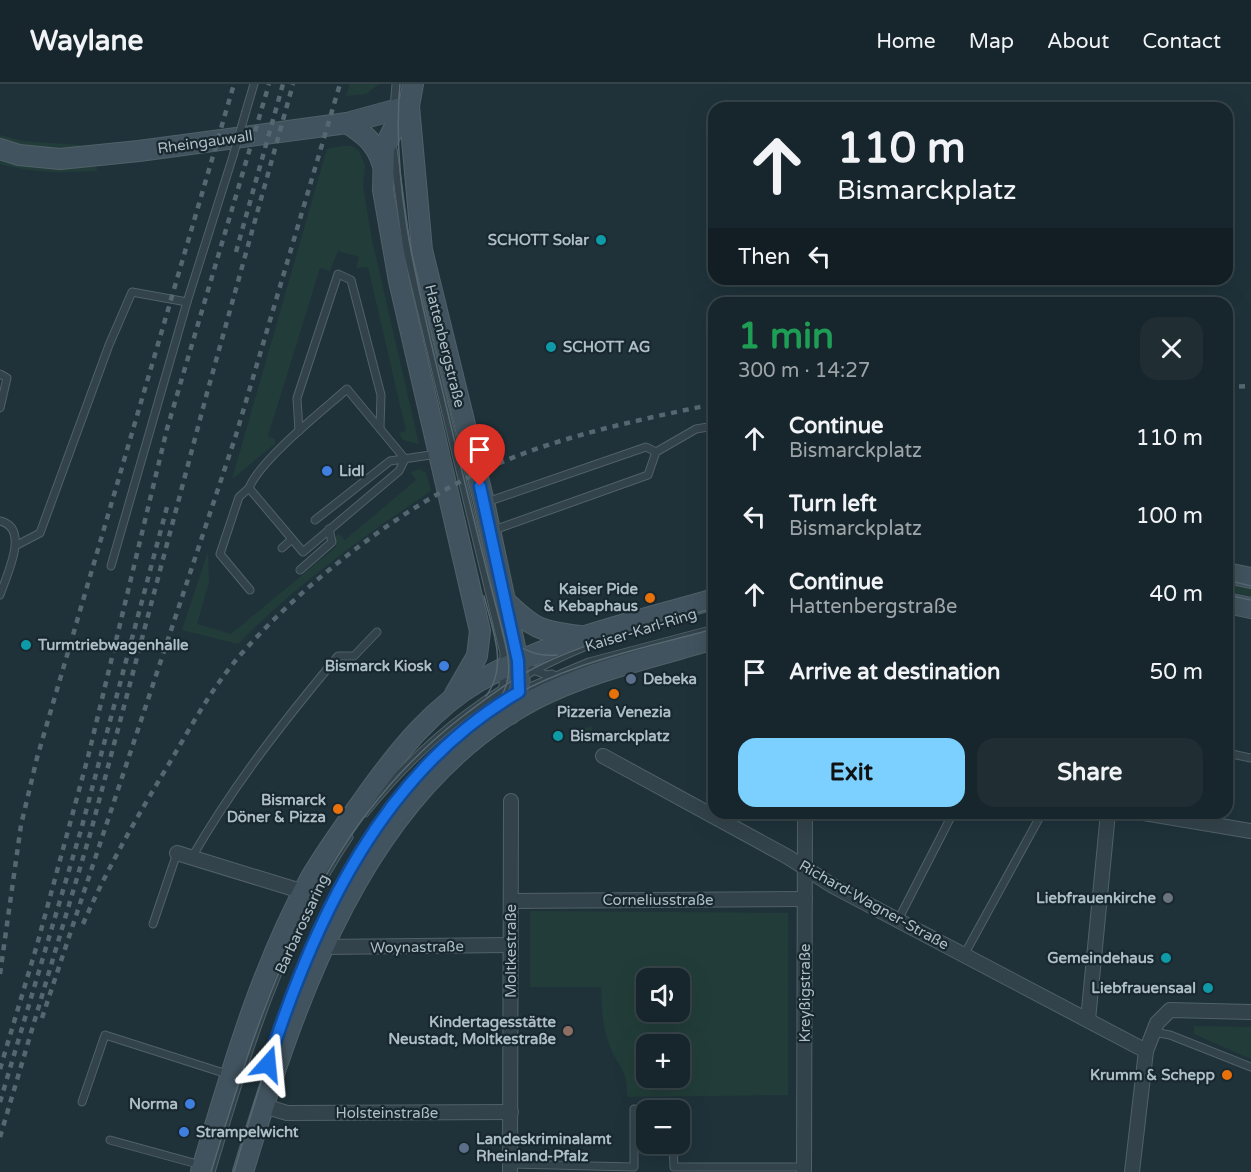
<!DOCTYPE html>
<html lang="en">
<head>
<meta charset="utf-8">
<style>
  body { margin:0; font-family:"Varela Round",sans-serif; background:#202e34; color:#f1f3f6; height:100vh; display:flex; flex-direction:column; font-size:22px; white-space:nowrap }
  * { box-sizing:border-box; margin:0 }
  p { font-size:20px; color:#9ea5a9 }
  .icon { flex:none; width:33px; height:33px; fill:none; stroke:currentColor; stroke-width:2; stroke-linecap:round; stroke-linejoin:round }
  .map { position:relative; flex:1; overflow:hidden }
  .sheet { position:absolute; left:708px; top:213px; width:525px; height:522px; display:flex; flex-direction:column; background:#17262c; border-radius:18px; box-shadow:0 6px 24px #0002,0 0 0 2px #364348 }
  .sheet>* { flex:none }
  .hud { position:absolute; left:708px; top:18px; width:525px; height:183px; border-radius:18px; box-shadow:0 6px 24px #0002,0 0 0 2px #364348; background:#17262c; color:#f1f3f6; overflow:hidden }
  .fabs { position:absolute; left:636px; top:884px; display:grid; gap:12px }
  .fabs a { display:grid; place-items:center; width:54px; height:54px; border-radius:12px; background:#17262c; box-shadow:0 6px 24px #0002,0 0 0 2px #364348; font-size:30px }
  .pin { position:absolute; display:grid; place-items:center; width:51px; height:51px; color:#fff; margin:-62px -26px; border-radius:50% 50% 50% 0; rotate:-45deg; box-shadow:0 0 6px #0007 }
  .pin .icon { rotate:45deg }
  .me { position:absolute; width:66px; margin:-33px; rotate:18deg; stroke-linejoin:round; filter:drop-shadow(0 0 4px #0008) }
  .turn { display:flex; align-items:center; gap:21px; height:126px; padding:0 30px; font-size:27px }
  .turn .icon { width:78px; height:78px; stroke-width:2.5 }
  .turn b { display:block; font-size:42px; line-height:51px }
  .then { display:flex; align-items:center; height:57px; padding:0 30px; background:#0003; gap:12px; font-size:22px }
  .round { display:grid; place-items:center; flex:none; width:63px; height:63px; border-radius:18px; background:#202e34 }
  .summary { display:flex; align-items:center; justify-content:space-between; height:102px; padding:0 30px }
  h1 { font-size:36px; font-weight:700; line-height:45px; color:#1e9e55 }
  .primary-button { display:flex; gap:12px; margin-top:auto; padding:12px 30px }
  .primary-button a { flex:1; height:69px; border-radius:18px; background:#7bd0ff; color:#111; font-size:24px; font-weight:700; line-height:69px; text-align:center }
  .primary-button a+a { background:#202e34; color:#f1f3f6 }
  ul { padding:0; list-style:none }
  li { display:flex; align-items:center; gap:18px; height:78px; padding:0 30px }
  li div { flex:1 }
  li b { display:block; font-size:22px }
  li em { font-style:normal }
  header { display:flex; align-items:center; gap:36px; box-sizing:border-box; height:84px; padding:0 30px; background:#17262c; border-bottom:2px solid #364348 }
  header strong { font-size:28px }
  nav { display:flex; gap:33px; margin-inline-start:auto; font-size:21px }
  .map>svg:first-child { display:block }
  .green { fill:#223d39; fill-rule:evenodd }
  .lines { fill:none; stroke-linecap:round; stroke-linejoin:round }
  .lane-casing { stroke:#516168; stroke-width:9 }
  .street-casing { stroke:#516168; stroke-width:16 }
  .secondary-casing { stroke:#516168; stroke-width:22 }
  .lane { stroke:#33434b; stroke-width:7 }
  .street { stroke:#33434b; stroke-width:14 }
  .secondary { stroke:#41535e; stroke-width:20 }
  .tram { stroke:#556872; stroke-width:1.5 }
  .rail { stroke:#556872; stroke-width:4.5; stroke-dasharray:6 6; stroke-linecap:butt }
  .lane-bridge-casing { stroke:#516168; stroke-width:9; stroke-linecap:butt }
  .lane-bridge { stroke:#33434b; stroke-width:7 }
  .route-casing { stroke:#114b97; stroke-width:15 }
  .route { stroke:#1a73e8; stroke-width:10 }
  .culture-dot { fill:#0f9aa8; stroke:#19282f; stroke-width:2 }
  .shop-dot { fill:#3f7fe0; stroke:#19282f; stroke-width:2 }
  .food-dot { fill:#e8710a; stroke:#19282f; stroke-width:2 }
  .service-dot { fill:#5c6f8a; stroke:#19282f; stroke-width:2 }
  .worship-dot { fill:#6b7280; stroke:#19282f; stroke-width:2 }
  .education-dot { fill:#8d6e63; stroke:#19282f; stroke-width:2 }
  .labels { text-anchor:middle; stroke-width:4.5; stroke-linejoin:round; paint-order:stroke }
  .street-label { font-size:15px; fill:#aebec7; stroke:#19282f }
  .poi-label { font-size:15px; font-weight:bold; fill:#aebec7; stroke:#19282f; text-anchor:end }
</style>
</head>
<body>
<header>
<strong>Waylane</strong>
<nav><a>Home</a><a>Map</a><a>About</a><a>Contact</a></nav>
</header>
<div class="map">
<svg width="1251" height="1088" viewBox="0 0 1251 1088">
  <rect width="100%" height="100%" fill="#1f323a"/>
  <g class="green">
    <polygon points="350,0 379,0 366,10 346,12"/>
    <polygon points="0,51 22,57 80,61 80,66 23,62 0,56"/>
    <polygon points="342,62 352,62 359,67 365,82 363,102 372,156 419,360 403,356 399,349 406,347 368,183 356,184 359,173 338,167 330,187 320,184 268,352 275,355 275,360 232,395 327,65"/>
    <path d="M0,74l66,10 30,-2 1,5c-33,2 -65,2 -97,-7z"/>
    <path d="M419,385l7,4 5,18c-69,46 -135,94 -193,153l-56,-14 26,-78 1,30 -12,42 34,10 105,-87v-11l3,-2 6,6 71,-60 -5,-8z"/>
    <polygon points="1227,500 1251,505 1251,512 1227,507"/>
    <polygon points="591,642 593,648 584,662 580,646"/>
    <path d="M530,827l258,2v182l-161,2c1,-30 -9,-28 -18,-53 -7,-18 -7,-38 -8,-57h-71zM646,894h34v33h-34zM646,960h34v33h-34z"/>
    <polygon points="1194,942 1251,943 1251,975 1194,950"/>
  </g>
  <g class="lines">
    <g class="lane-casing">
      <g id="lane">
        <polyline points="394,24 396,0"/>
        <polyline points="246,27 254,0"/>
        <polyline points="393,65 407,167 504,569 503,603 493,621"/>
        <polyline points="0,290 7,294 0,324"/>
        <path d="M347,305l58,70 -6,12 -96,81 -54,-64c12,-29 73,-77 98,-99z"/>
        <polyline points="299,347 297,314 338,190 351,196 381,311 380,344"/>
        <polyline points="249,404 239,413 220,470 250,506"/>
        <polyline points="487,418 646,363 656,368"/>
        <polyline points="315,436 390,377 437,370"/>
        <path d="M0,437c31,7 6,55 0,74"/>
        <polyline points="494,446 648,391 656,368 696,345 714,342"/>
        <polyline points="17,461 40,449 109,261 132,208 187,218 233,72"/>
        <polyline points="282,464 292,455"/>
        <polyline points="111,482 187,218"/>
        <polyline points="300,486 332,458 329,445"/>
        <polyline points="529,584 546,591 552,590"/>
        <polyline points="523,606 589,578 714,545"/>
        <polyline points="1227,669 1251,674"/>
        <path d="M365,729c62,-77 134,-132 226,-169"/>
        <path d="M192,773c43,-74 91,-135 146,-201h16l23,-24"/>
        <polyline points="898,836 953,729"/>
        <polyline points="153,840 177,769"/>
        <polyline points="964,871 1042,729"/>
        <path d="M302,888c42,-106 106,-217 208,-275"/>
        <polyline points="1153,948 1170,951 1251,983"/>
        <polyline points="82,1018 105,951 230,991"/>
        <polyline points="110,1056 201,1081"/>
        <polyline points="673,1059 674,1083 804,1083"/>
        <polyline points="510,1080 634,1083 634,1025 673,1026"/>
        <path d="M211,1088c35,-116 70,-234 138,-335"/>
      </g>
    </g>
    <g class="street-casing">
      <g id="street">
        <polyline points="603,672 788,773 833,802 1146,967"/>
        <polyline points="1144,729 1251,747"/>
        <polyline points="177,769 304,808"/>
        <polyline points="511,817 805,815"/>
        <polyline points="323,863 511,861"/>
        <polyline points="1088,936 1108,729"/>
        <polyline points="264,1022 287,1029 511,1028"/>
        <polyline points="510,1088 511,717"/>
        <polyline points="804,1088 805,729"/>
        <polyline points="1132,1088 1146,967 1157,939 1170,926 1251,928"/>
      </g>
    </g>
    <g class="secondary-casing">
      <g id="secondary">
        <polyline points="413,0 409,22 422,166 484,418 518,577 520,601 510,630"/>
        <polyline points="409,22 397,38 384,64 383,106 399,197 480,547 477,572 455,610"/>
        <path d="M347,39c17,11 29,20 35,40"/>
        <polyline points="0,65 19,71 60,75 139,67 347,39 409,22"/>
        <polyline points="1227,489 1251,494"/>
        <path d="M504,516c30,29 35,31 76,36"/>
        <polyline points="1227,519 1251,524"/>
        <path d="M201,1088c30,-99 59,-202 109,-293 18,-31 40,-60 61,-90 30,-41 63,-82 108,-108 72,-41 156,-59 235,-82"/>
        <path d="M243,1088c52,-172 120,-381 290,-472 56,-29 121,-43 181,-61"/>
      </g>
    </g>
    <use href="#lane" class="lane"/>
    <use href="#street" class="street"/>
    <use href="#secondary" class="secondary"/>
    <g class="tram">
      <polyline points="1227,496 1251,502"/>
      <polyline points="1227,511 1251,516"/>
      <path d="M484,512c8,33 25,69 2,100"/>
      <path d="M504,546c12,19 32,27 53,25"/>
      <path d="M496,622c66,-42 144,-57 218,-77"/>
      <path d="M369,758c19,-34 42,-65 70,-92 20,-20 51,-34 65,-59 7,-15 5,-31 2,-46 -23,-88 -45,-176 -66,-265 -23,-97 -49,-195 -40,-296"/>
      <path d="M211,1088c52,-171 104,-342 252,-456 25,-19 50,-38 79,-52 55,-26 114,-39 172,-56"/>
      <path d="M234,1088c25,-87 53,-177 93,-258 13,-27 30,-53 46,-79"/>
    </g>
    <g class="rail">
      <polyline points="236,168 283,0"/>
      <polyline points="1227,303 1251,302"/>
      <path d="M83,840c25,-58 57,-112 90,-167 21,-36 42,-74 70,-105 63,-71 159,-145 245,-184 71,-32 150,-48 226,-64"/>
      <polyline points="0,890 21,741 37,674 234,0"/>
      <polyline points="42,934 236,351 340,0"/>
      <polyline points="0,985 37,861 88,673 167,345 269,0"/>
      <polyline points="0,1018 81,746 167,423"/>
      <polyline points="0,1053 91,747 207,309 293,0"/>
    </g>
    <g class="lane-bridge-casing">
      <polyline id="lane-bridge" points="233,72 246,27"/>
    </g>
    <use href="#lane-bridge" class="lane-bridge"/>
  </g>
  <g class="lines">
    <g class="route-casing">
      <path id="route" d="M268,980c46,-144 115,-294 251,-372l-1,-31 -38,-175"/>
    </g>
    <use href="#route" class="route"/>
  </g>
  <g class="culture-dot">
    <circle cx="601" cy="156" r="6"/>
    <circle cx="551" cy="263" r="6"/>
    <circle cx="26" cy="561" r="6"/>
    <circle cx="558" cy="652" r="6"/>
    <circle cx="1166" cy="874" r="6"/>
    <circle cx="1208" cy="904" r="6"/>
  </g>
  <g class="shop-dot">
    <circle cx="327" cy="387" r="6"/>
    <circle cx="444" cy="582" r="6"/>
    <circle cx="190" cy="1020" r="6"/>
    <circle cx="184" cy="1048" r="6"/>
  </g>
  <g class="food-dot">
    <circle cx="650" cy="514" r="6"/>
    <circle cx="614" cy="610" r="6"/>
    <circle cx="338" cy="725" r="6"/>
    <circle cx="1227" cy="991" r="6"/>
  </g>
  <g class="service-dot">
    <circle cx="631" cy="595" r="6"/>
    <circle cx="464" cy="1064" r="6"/>
  </g>
  <circle class="worship-dot" cx="1168" cy="814" r="6"/>
  <circle class="education-dot" cx="568" cy="947" r="6"/>
  <g class="labels">
    <g class="street-label">
      <text transform="translate(205 58) rotate(-8)" y="5">Rheingauwall</text>
      <text transform="translate(445 262) rotate(76)" y="5">Hattenbergstraße</text>
      <text transform="translate(641 546) rotate(-17)" y="5">Kaiser-Karl-Ring</text>
      <text x="658" y="821">Corneliusstraße</text>
      <text transform="translate(874 821) rotate(29)" y="5">Richard-Wagner-Straße</text>
      <text transform="translate(302 840) rotate(-65)" y="5">Barbarossaring</text>
      <text transform="translate(417 863) rotate(-1)" y="5">Woynastraße</text>
      <text transform="translate(511 867) rotate(-90)" y="5">Moltkestraße</text>
      <text transform="translate(805 909) rotate(-90)" y="5">Kreyßigstraße</text>
      <text x="387" y="1034">Holsteinstraße</text>
    </g>
    <g class="poi-label">
      <text x="589" y="161">SCHOTT Solar</text>
      <text x="563" y="268" text-anchor="start">SCHOTT AG</text>
      <text x="339" y="392" text-anchor="start">Lidl</text>
      <text x="638" y="510">Kaiser Pide<tspan x="638" dy="17">&amp; Kebaphaus</tspan></text>
      <text x="38" y="566" text-anchor="start">Turmtriebwagenhalle</text>
      <text x="432" y="587">Bismarck Kiosk</text>
      <text x="643" y="600" text-anchor="start">Debeka</text>
      <text x="614" y="633" text-anchor="middle">Pizzeria Venezia</text>
      <text x="570" y="657" text-anchor="start">Bismarckplatz</text>
      <text x="326" y="721">Bismarck<tspan x="326" dy="17">Döner &amp; Pizza</tspan></text>
      <text x="1156" y="819">Liebfrauenkirche</text>
      <text x="1154" y="879">Gemeindehaus</text>
      <text x="1196" y="909">Liebfrauensaal</text>
      <text x="556" y="943">Kindertagesstätte<tspan x="556" dy="17">Neustadt, Moltkestraße</tspan></text>
      <text x="1215" y="996">Krumm &amp; Schepp</text>
      <text x="178" y="1025">Norma</text>
      <text x="196" y="1053" text-anchor="start">Strampelwicht</text>
      <text x="476" y="1060" text-anchor="start">Landeskriminalamt<tspan x="476" dy="17">Rheinland-Pfalz</tspan></text>
    </g>
  </g>
</svg>
<div class="fabs">
<a><svg class="icon" aria-label="sound" viewBox="0 0 24 24"><path d="M4 9h4l5-4v14l-5-4H4zM17 9q2 3 0 6"/></svg></a>
<a>+</a>
<a>−</a>
</div>
<div class="pin" style="left:480px;top:402px;background:#d93025"><svg class="icon" aria-label="arrive" viewBox="0 0 24 24"><path d="M6 21V4h12l-3 4 3 4H6"/></svg></div>
<svg class="me" style="left:268px;top:980px" viewBox="-20 -20 40 40"><path d="M0-17L14 15 0 8-14 15z" fill="#1a73e8" stroke="#fff" stroke-width="4"/></svg>
<div class="hud">
<div class="turn"><svg class="icon" aria-label="ahead" viewBox="0 0 24 24"><path d="M12 20V5M6 11l6-6 6 6"/></svg><div><b>110 m</b>Bismarckplatz</div></div>
<div class="then">Then<svg class="icon" aria-label="left" viewBox="0 0 24 24"><path d="M17 20v-9H6M10 6l-5 5 5 5"/></svg></div>
</div>
<section class="sheet">
<div class="summary"><div><h1>1 min</h1><p>300 m · 14:27</p></div><a class="round"><svg class="icon" aria-label="close" viewBox="0 0 24 24"><path d="M6 6l12 12M18 6L6 18"/></svg></a></div>
<ul>
<li><svg class="icon" aria-label="ahead" viewBox="0 0 24 24"><path d="M12 20V5M6 11l6-6 6 6"/></svg><div><b>Continue</b><p>Bismarckplatz</p></div><em>110 m</em></li>
<li><svg class="icon" aria-label="left" viewBox="0 0 24 24"><path d="M17 20v-9H6M10 6l-5 5 5 5"/></svg><div><b>Turn left</b><p>Bismarckplatz</p></div><em>100 m</em></li>
<li><svg class="icon" aria-label="ahead" viewBox="0 0 24 24"><path d="M12 20V5M6 11l6-6 6 6"/></svg><div><b>Continue</b><p>Hattenbergstraße</p></div><em>40 m</em></li>
<li><svg class="icon" aria-label="arrive" viewBox="0 0 24 24"><path d="M6 21V4h12l-3 4 3 4H6"/></svg><div><b>Arrive at destination</b></div><em>50 m</em></li>
</ul>
<div class="primary-button"><a>Exit</a><a>Share</a></div>
</section>
</div>
</body>
</html>
